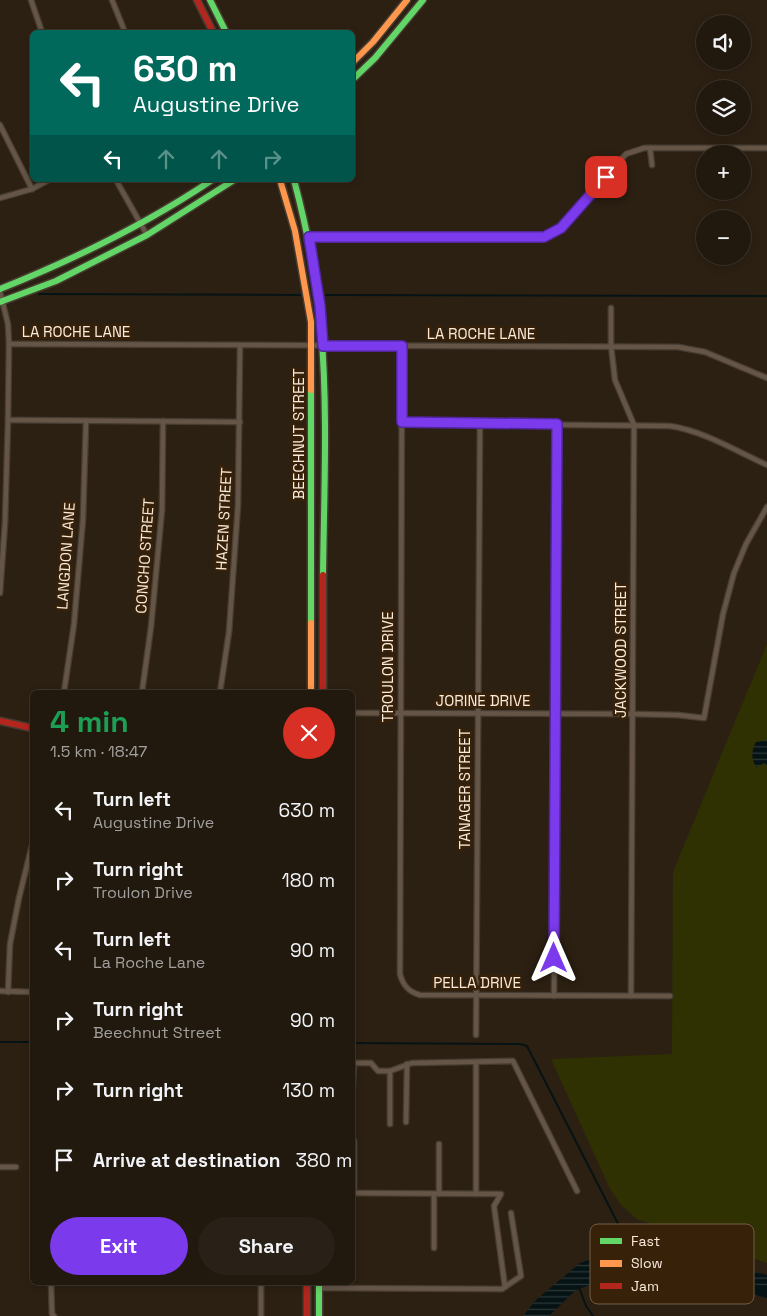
<!DOCTYPE html>
<html lang="en">
<head>
<meta charset="utf-8">
<style>
  body { margin:0; font-family:"Space Grotesk",sans-serif; background:#292117; color:#f1f3f6; height:100vh; display:flex; flex-direction:column; font-size:19px; white-space:nowrap }
  * { box-sizing:border-box; margin:0 }
  p { font-size:16px; color:#a2a09e }
  .icon { flex:none; width:28px; height:28px; fill:none; stroke:currentColor; stroke-width:2; stroke-linecap:round; stroke-linejoin:round }
  .map { position:relative; flex:1; overflow:hidden }
  .details { position:absolute; left:30px; top:690px; width:325px; height:595px; display:flex; flex-direction:column; background:#21180e; border-radius:8px; box-shadow:0 2px 8px #0003,0 0 0 1px #3e372e }
  .details>* { flex:none }
  .hud { position:absolute; left:30px; top:30px; width:325px; height:152px; border-radius:8px; box-shadow:0 2px 8px #0003,0 0 0 1px #3e372e; background:#00695c; color:#fff; overflow:hidden }
  .fabs { position:absolute; left:696px; top:15px; display:grid; gap:10px }
  .fabs a { display:grid; place-items:center; width:55px; height:55px; border-radius:50%; background:#21180e; box-shadow:0 2px 8px #0003,0 0 0 1px #3e372e; font-size:25px }
  .pin { position:absolute; display:grid; place-items:center; width:42px; height:42px; color:#fff; margin:-21px; border-radius:10px; box-shadow:0 2px 8px #0006 }
  .me { position:absolute; width:55px; margin:-28px; rotate:0deg; stroke-linejoin:round; filter:drop-shadow(0 0 4px #0008) }
  .turn { display:flex; align-items:center; gap:18px; height:105px; padding:0 20px; font-size:22px }
  .turn .icon { width:65px; height:65px; stroke-width:2.5 }
  .turn b { display:block; font-size:35px; line-height:42px }
  .lanes { display:flex; align-items:center; height:48px; padding:0 20px; background:#0003; justify-content:center; gap:25px; direction:ltr }
  .lanes .off { opacity:.35 }
  .round { display:grid; place-items:center; flex:none; width:52px; height:52px; border-radius:26px; background:#292117 }
  .overview { display:flex; align-items:center; justify-content:space-between; height:85px; padding:0 20px }
  h1 { font-size:30px; font-weight:700; line-height:38px; color:#1e9e55 }
  .action { display:flex; gap:10px; margin-top:auto; padding:10px 20px }
  .action a { flex:1; height:58px; border-radius:30px; background:#7c3aed; color:#fff; font-size:20px; font-weight:700; line-height:58px; text-align:center }
  .action a+a { background:#292117; color:#f1f3f6 }
  ul { padding:0; list-style:none }
  li { display:flex; align-items:center; gap:15px; height:70px; padding:0 20px }
  li div { flex:1 }
  li b { display:block; font-size:19px }
  li em { font-style:normal }
  .map>svg:first-child { display:block }
  .grass { fill:#2f3102 }
  .water { fill:url(#water-rules) }
  .lines { fill:none; stroke-linecap:round; stroke-linejoin:round }
  .stream { stroke:#061315; stroke-width:2 }
  .river { stroke:#061315; stroke-width:10 }
  .street-casing { stroke:#473c31; stroke-width:7 }
  .fast-casing { stroke:#473c31; stroke-width:9 }
  .slow-casing { stroke:#473c31; stroke-width:9 }
  .jam-casing { stroke:#473c31; stroke-width:9 }
  .street { stroke:#645546; stroke-width:4.5 }
  .fast { stroke:#63d668; stroke-width:6 }
  .slow { stroke:#ff974d; stroke-width:6 }
  .jam { stroke:#b3261e; stroke-width:6 }
  .route-casing { stroke:#51269a; stroke-width:12 }
  .route { stroke:#7c3aed; stroke-width:9 }
  .labels { text-anchor:middle; stroke-width:5; stroke-linejoin:round; paint-order:stroke }
  .street-label { font-size:15px; fill:#faebdd; stroke:#372108 }
  .key { fill:#372108; stroke:#725e48; stroke-width:1 }
  .key-label { font-size:14px; fill:#faebdd }
</style>
</head>
<body>
<div class="map">
<svg width="767" height="1316" viewBox="0 0 767 1316">
  <defs>
    <pattern id="water-rules" width="6" height="5" patternUnits="userSpaceOnUse" patternTransform="scale(1.25)"><rect width="6" height="5" fill="#061315"/><path d="M0 2.5h6" fill="none" stroke="#2b3637"/></pattern>
  </defs>
  <rect width="100%" height="100%" fill="#2c2012"/>
  <polygon class="grass" points="767,644 767,1263 637,1219 621,1205 610,1189 551,1059 672,1054 673,872"/>
  <g class="water">
    <path d="M767,740v26l-2,-3 -9,4c-5,-9 -5,-16 0,-25z"/>
    <polygon points="633,1246 677,1249 767,1275 767,1291 747,1284 678,1267 646,1268 606,1278 575,1291 549,1316 523,1316 537,1299 580,1263 609,1252"/>
  </g>
  <g class="lines">
    <g class="stream">
      <polyline points="39,294 300,295"/>
      <polyline points="326,295 767,296"/>
      <polyline points="0,1042 32,1042"/>
      <polyline points="352,1043 520,1044 527,1046 631,1249"/>
      <polyline points="579,1287 586,1306 593,1316"/>
    </g>
    <polyline class="river" points="666,1264 767,1293"/>
    <g class="street-casing">
      <g id="street">
        <polyline points="31,0 42,32"/>
        <polyline points="112,0 125,32"/>
        <polyline points="0,125 32,189"/>
        <polyline points="650,148 652,165"/>
        <polyline points="116,180 147,235"/>
        <polyline points="0,198 32,189 49,180"/>
        <polyline points="309,237 544,237 561,228 626,154 644,148 767,148"/>
        <polyline points="0,292 8,324 9,344 8,420 5,523 0,593"/>
        <polyline points="611,308 611,346 615,380 634,425 631,996"/>
        <polyline points="9,344 678,347 705,352 767,378"/>
        <path d="M402,346l-2,628c3,12 9,18 20,21l250,1"/>
        <polyline points="8,420 240,422"/>
        <path d="M402,423l268,3c34,5 66,25 97,39"/>
        <polyline points="64,692 74,624 83,519 86,421"/>
        <polyline points="142,692 151,627 162,510 163,421"/>
        <polyline points="220,692 229,632 238,505 240,346"/>
        <polyline points="352,713 633,714 678,715 704,718 723,614 734,573 746,544 767,507"/>
        <polyline points="0,991 32,992"/>
        <polyline points="8,992 10,944 19,898 32,845"/>
        <polyline points="554,996 557,424"/>
        <polyline points="476,1035 480,423"/>
        <polyline points="476,1062 476,1194"/>
        <polyline points="352,1063 371,1063 378,1071 390,1071 412,1063 513,1061 577,1191"/>
        <polyline points="390,1071 390,1124"/>
        <polyline points="352,1100 354,1063"/>
        <polyline points="406,1122 407,1064"/>
        <polyline points="0,1167 16,1167"/>
        <polyline points="352,1193 501,1194 494,1206 505,1287"/>
        <polyline points="354,1193 354,1141"/>
        <polyline points="434,1194 434,1248"/>
        <polyline points="439,1194 439,1144"/>
        <polyline points="51,1282 52,1314 54,1316"/>
        <polyline points="319,1288 502,1289 521,1276 511,1213"/>
        <polyline points="261,1316 261,1282"/>
      </g>
    </g>
    <g class="fast-casing">
      <g id="fast">
        <polyline points="210,0 226,32"/>
        <polyline points="352,80 375,58 423,0"/>
        <path d="M294,180c13,49 23,98 27,149 7,81 3,164 2,246"/>
        <path d="M0,289c75,-30 145,-64 212,-109"/>
        <polyline points="0,302 56,281 147,235 234,180"/>
        <polyline points="311,390 311,623"/>
        <polyline points="319,1282 319,1316"/>
      </g>
    </g>
    <g class="slow-casing">
      <g id="slow">
        <polyline points="352,63 373,42 407,0"/>
        <polyline points="280,180 295,231 311,322 311,390"/>
        <polyline points="311,623 311,692"/>
      </g>
    </g>
    <g class="jam-casing">
      <g id="jam">
        <polyline points="197,0 213,32"/>
        <polyline points="323,692 323,575"/>
        <polyline points="0,721 32,728"/>
        <polyline points="307,1282 307,1316"/>
      </g>
    </g>
    <use href="#street" class="street"/>
    <use href="#fast" class="fast"/>
    <use href="#slow" class="slow"/>
    <use href="#jam" class="jam"/>
  </g>
  <g class="lines">
    <g class="route-casing">
      <polyline id="route" points="554,958 557,424 402,422 402,346 323,346 320,306 309,237 544,237 561,228 606,177"/>
    </g>
    <use href="#route" class="route"/>
  </g>
  <g class="labels">
    <g class="street-label">
      <text x="76" y="337">LA ROCHE LANE</text>
      <text x="481" y="339">LA ROCHE LANE</text>
      <text transform="translate(299 434) rotate(-90)" y="5">BEECHNUT STREET</text>
      <text transform="translate(224 519) rotate(-87)" y="5">HAZEN STREET</text>
      <text transform="translate(66 556) rotate(-86)" y="5">LANGDON LANE</text>
      <text transform="translate(145 556) rotate(-86)" y="5">CONCHO STREET</text>
      <text transform="translate(621 650) rotate(-90)" y="5">JACKWOOD STREET</text>
      <text transform="translate(388 667) rotate(-90)" y="5">TROULON DRIVE</text>
      <text x="483" y="706">JORINE DRIVE</text>
      <text transform="translate(465 789) rotate(-90)" y="5">TANAGER STREET</text>
      <text x="477" y="988">PELLA DRIVE</text>
    </g>
  </g>
  <rect x="590" y="1224" width="164" height="80" rx="8" class="key"/>
  <rect x="600" y="1238" width="22" height="6" fill="#63d668"/>
  <rect x="600" y="1260" width="22" height="7" fill="#ff974d"/>
  <rect x="600" y="1283" width="22" height="6" fill="#b3261e"/>
  <g class="key-label">
    <text x="631" y="1246">Fast</text>
    <text x="631" y="1268">Slow</text>
    <text x="631" y="1291">Jam</text>
  </g>
</svg>
<div class="fabs">
<a><svg class="icon" aria-label="sound" viewBox="0 0 24 24"><path d="M4 9h4l5-4v14l-5-4H4zM17 9q2 3 0 6"/></svg></a>
<a><svg class="icon" aria-label="layers" viewBox="0 0 24 24"><path d="M12 4l9 5-9 5-9-5zM3 14l9 5 9-5"/></svg></a>
<a>+</a>
<a>−</a>
</div>
<div class="pin" style="left:606px;top:177px;background:#d93025"><svg class="icon" aria-label="arrive" viewBox="0 0 24 24"><path d="M6 21V4h12l-3 4 3 4H6"/></svg></div>
<svg class="me" style="left:554px;top:958px" viewBox="-20 -20 40 40"><path d="M0-17L14 15 0 8-14 15z" fill="#7c3aed" stroke="#fff" stroke-width="4"/></svg>
<div class="hud">
<div class="turn"><svg class="icon" aria-label="left" viewBox="0 0 24 24"><path d="M17 20v-9H6M10 6l-5 5 5 5"/></svg><div><b>630 m</b>Augustine Drive</div></div>
<div class="lanes"><svg class="icon" aria-label="left" viewBox="0 0 24 24"><path d="M17 20v-9H6M10 6l-5 5 5 5"/></svg><svg class="icon off" aria-label="ahead" viewBox="0 0 24 24"><path d="M12 20V5M6 11l6-6 6 6"/></svg><svg class="icon off" aria-label="ahead" viewBox="0 0 24 24"><path d="M12 20V5M6 11l6-6 6 6"/></svg><svg class="icon off" aria-label="right" viewBox="0 0 24 24"><path d="M7 20v-9h11M14 6l5 5-5 5"/></svg></div>
</div>
<section class="details">
<div class="overview"><div><h1>4 min</h1><p>1.5 km · 18:47</p></div><a class="round" style="background:#d93025;color:#fff"><svg class="icon" aria-label="close" viewBox="0 0 24 24"><path d="M6 6l12 12M18 6L6 18"/></svg></a></div>
<ul>
<li><svg class="icon" aria-label="left" viewBox="0 0 24 24"><path d="M17 20v-9H6M10 6l-5 5 5 5"/></svg><div><b>Turn left</b><p>Augustine Drive</p></div><em>630 m</em></li>
<li><svg class="icon" aria-label="right" viewBox="0 0 24 24"><path d="M7 20v-9h11M14 6l5 5-5 5"/></svg><div><b>Turn right</b><p>Troulon Drive</p></div><em>180 m</em></li>
<li><svg class="icon" aria-label="left" viewBox="0 0 24 24"><path d="M17 20v-9H6M10 6l-5 5 5 5"/></svg><div><b>Turn left</b><p>La Roche Lane</p></div><em>90 m</em></li>
<li><svg class="icon" aria-label="right" viewBox="0 0 24 24"><path d="M7 20v-9h11M14 6l5 5-5 5"/></svg><div><b>Turn right</b><p>Beechnut Street</p></div><em>90 m</em></li>
<li><svg class="icon" aria-label="right" viewBox="0 0 24 24"><path d="M7 20v-9h11M14 6l5 5-5 5"/></svg><div><b>Turn right</b></div><em>130 m</em></li>
<li><svg class="icon" aria-label="arrive" viewBox="0 0 24 24"><path d="M6 21V4h12l-3 4 3 4H6"/></svg><div><b>Arrive at destination</b></div><em>380 m</em></li>
</ul>
<div class="action"><a>Exit</a><a>Share</a></div>
</section>
</div>
</body>
</html>
